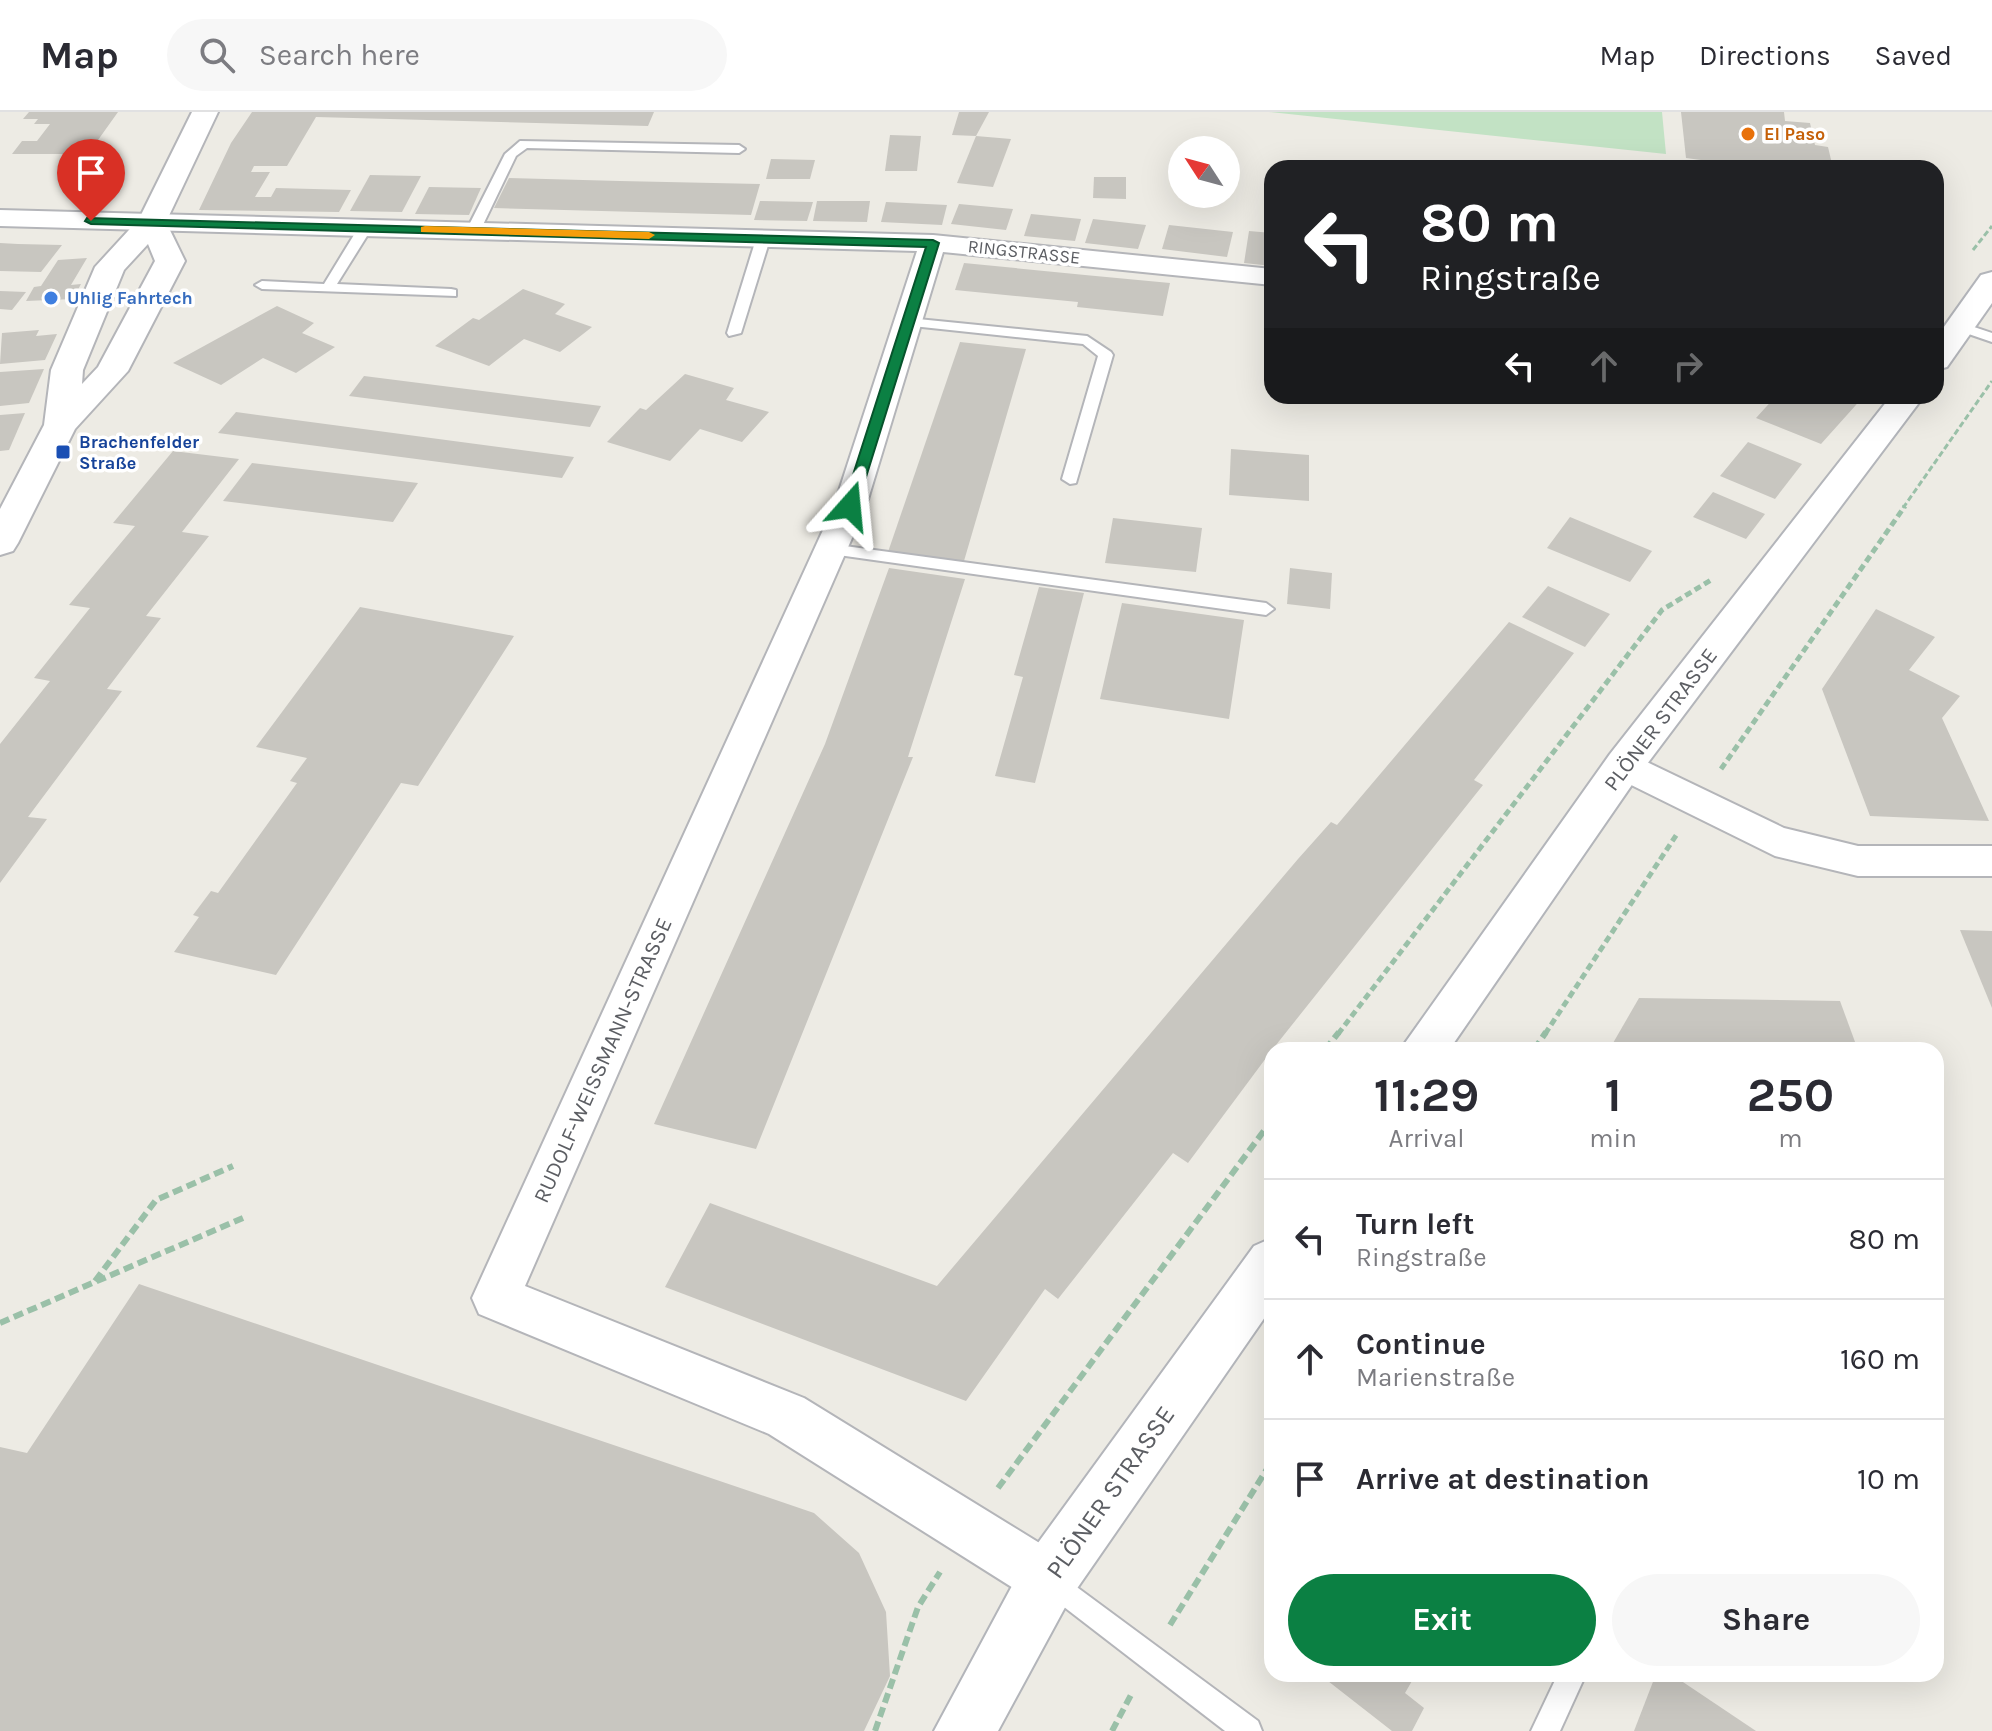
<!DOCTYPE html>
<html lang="en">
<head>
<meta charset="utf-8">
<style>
  body { margin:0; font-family:Karla,sans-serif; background:#f7f7f7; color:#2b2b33; height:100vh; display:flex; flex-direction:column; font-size:30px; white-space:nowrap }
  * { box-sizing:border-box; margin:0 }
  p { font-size:26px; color:#7c7c81 }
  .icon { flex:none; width:44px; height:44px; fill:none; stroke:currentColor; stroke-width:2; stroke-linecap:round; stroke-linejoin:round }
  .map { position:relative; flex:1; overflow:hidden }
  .sheet { position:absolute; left:1264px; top:930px; width:680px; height:640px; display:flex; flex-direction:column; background:#fff; border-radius:24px; box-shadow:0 8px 32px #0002 }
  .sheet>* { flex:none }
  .guide { position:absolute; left:1264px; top:48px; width:680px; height:244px; border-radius:24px; box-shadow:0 8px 32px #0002; background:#202124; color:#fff; overflow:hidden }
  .needle { width:52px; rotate:306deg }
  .tools { position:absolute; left:1168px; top:24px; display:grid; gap:16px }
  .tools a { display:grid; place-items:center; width:72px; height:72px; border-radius:50%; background:#fff; box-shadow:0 8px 32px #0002; font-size:40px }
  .pin { position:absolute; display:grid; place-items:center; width:68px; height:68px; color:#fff; margin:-82px -34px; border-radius:50% 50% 50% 0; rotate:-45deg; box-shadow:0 0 8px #0007 }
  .pin .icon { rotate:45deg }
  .me { position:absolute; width:88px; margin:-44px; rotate:18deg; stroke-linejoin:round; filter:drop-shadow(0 0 6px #0008) }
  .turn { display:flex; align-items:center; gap:28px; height:168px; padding:0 24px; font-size:36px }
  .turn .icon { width:104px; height:104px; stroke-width:2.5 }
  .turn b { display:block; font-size:56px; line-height:68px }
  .lanes { display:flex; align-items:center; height:76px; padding:0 24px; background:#0003; justify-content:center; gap:40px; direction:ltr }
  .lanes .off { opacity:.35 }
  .eta { display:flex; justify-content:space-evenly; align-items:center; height:136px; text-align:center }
  .eta b { font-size:48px; font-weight:700; line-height:56px }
  .primary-button { display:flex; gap:16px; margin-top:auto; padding:16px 24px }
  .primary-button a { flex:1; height:92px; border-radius:48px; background:#0b8043; color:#fff; font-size:32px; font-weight:700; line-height:92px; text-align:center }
  .primary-button a+a { background:#f7f7f7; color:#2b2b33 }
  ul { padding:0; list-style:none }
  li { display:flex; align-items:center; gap:24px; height:120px; padding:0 24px; border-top:2px solid #e1e1e2 }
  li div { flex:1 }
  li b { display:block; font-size:30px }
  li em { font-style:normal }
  header { display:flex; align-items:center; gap:48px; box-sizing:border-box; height:112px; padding:0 40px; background:#fff; border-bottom:2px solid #e1e1e2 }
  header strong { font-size:38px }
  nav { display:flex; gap:44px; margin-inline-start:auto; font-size:28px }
  .search { width:560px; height:72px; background:#f7f7f7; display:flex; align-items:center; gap:20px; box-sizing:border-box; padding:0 28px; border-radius:44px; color:#7c7c81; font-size:30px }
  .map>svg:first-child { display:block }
  .green { fill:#c2e2c4 }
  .building { fill:#c8c6c0 }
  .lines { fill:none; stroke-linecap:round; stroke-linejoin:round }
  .service-casing { stroke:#b4b5b9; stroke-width:4 }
  .minor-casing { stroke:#b4b5b9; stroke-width:4 }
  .tertiary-casing { stroke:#b4b5b9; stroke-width:4 }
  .secondary-casing { stroke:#b3b5ba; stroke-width:4 }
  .path-far2 { stroke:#9ac0a8; stroke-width:3; stroke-dasharray:6 3; stroke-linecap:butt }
  .path-far1 { stroke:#9ac0a8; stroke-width:5; stroke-dasharray:7 4; stroke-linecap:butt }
  .path { stroke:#9ac0a8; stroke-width:6; stroke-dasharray:10 5; stroke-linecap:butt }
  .service { fill:#fff; fill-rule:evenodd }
  .minor { fill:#fff; fill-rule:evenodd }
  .tertiary { fill:#fff; fill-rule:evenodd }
  .secondary { fill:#fff; fill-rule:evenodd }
  .route { fill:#0b8043; stroke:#07532c; stroke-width:2 }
  .slow { fill:#f59e0b }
  .food-dot { fill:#e8710a; stroke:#fff; stroke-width:3 }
  .shop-dot { fill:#3f7fe0; stroke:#fff; stroke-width:3 }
  .transit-dot { fill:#1a4fb4; stroke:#fff; stroke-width:3 }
  .labels { text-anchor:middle; stroke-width:7; stroke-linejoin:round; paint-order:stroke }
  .far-food-label { font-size:18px; font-weight:bold; fill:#c56008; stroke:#fff; text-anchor:start }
  .far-street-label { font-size:18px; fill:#5c5e63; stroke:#fff }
  .far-shop-label { font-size:18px; font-weight:bold; fill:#366cbe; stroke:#fff; text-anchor:start }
  .far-transit-label { font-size:18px; font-weight:bold; fill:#164399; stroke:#fff; text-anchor:start }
  .street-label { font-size:22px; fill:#5c5e63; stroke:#fff }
  .near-street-label { font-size:26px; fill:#5c5e63; stroke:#fff }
</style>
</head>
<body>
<header>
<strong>Map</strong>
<div class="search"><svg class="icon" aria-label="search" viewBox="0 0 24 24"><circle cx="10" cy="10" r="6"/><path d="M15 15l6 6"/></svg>Search here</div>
<nav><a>Map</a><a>Directions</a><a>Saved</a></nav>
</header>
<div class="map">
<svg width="1992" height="1619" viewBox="0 0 1992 1619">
  <rect width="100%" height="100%" fill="#edebe4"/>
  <polygon class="green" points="1269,0 1662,0 1666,42"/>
  <g class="building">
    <polygon points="29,0 118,0 88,42 12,42 22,29 37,29 50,12 34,12 38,7 23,7"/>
    <polygon points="252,0 654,0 648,14 316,5 287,54 254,54 251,60 270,60 255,85 271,85 276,76 351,78 339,100 199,98 231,31"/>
    <polygon points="959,0 989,0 976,24 1011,27 993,75 957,71 976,24 952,23"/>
    <polygon points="1681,0 1784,0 1785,9 1810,11 1815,33 1828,35 1833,56 1760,56 1686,46"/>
    <polygon points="890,23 921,24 917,59 885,59"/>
    <polygon points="771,47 815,48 810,67 766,67"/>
    <polygon points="370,63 421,64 402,100 350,99"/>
    <polygon points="1094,65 1126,65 1126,87 1093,86"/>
    <polygon points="509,66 620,69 760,72 751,103 494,96"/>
    <polygon points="429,75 481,76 469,103 415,102"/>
    <polygon points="760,89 813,90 807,109 754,108"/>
    <polygon points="817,89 870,89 867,110 813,109"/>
    <polygon points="886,90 947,93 942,113 881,110"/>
    <polygon points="959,92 1013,97 1006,118 951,112"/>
    <polygon points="1031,102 1081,107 1075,129 1024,124"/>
    <polygon points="1093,107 1146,113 1138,137 1085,131"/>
    <polygon points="1169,113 1233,120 1227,145 1162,137"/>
    <polygon points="1249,119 1272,121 1272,154 1244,151"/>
    <polygon points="0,131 18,132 62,133 41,160 0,159"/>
    <polygon points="87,146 71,173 81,172 73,187 26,189 34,175 41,174 58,148"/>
    <polygon points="964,151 1085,163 1170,171 1163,204 1077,195 1078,190 955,178"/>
    <polygon points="523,177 565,192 555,202 592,215 560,240 524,227 489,254 435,234 473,206 479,208"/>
    <polygon points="0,179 26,180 12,198 0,197"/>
    <polygon points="277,194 314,211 302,221 335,235 296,261 263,246 221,273 173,251"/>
    <polygon points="39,218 36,224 57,222 45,248 0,252 2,221"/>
    <polygon points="960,230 1026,237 964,449 888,440"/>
    <polygon points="44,257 29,291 0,294 0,260"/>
    <polygon points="685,262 734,276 726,288 769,300 742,330 700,317 670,349 607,330 640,296 646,298"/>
    <polygon points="364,264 601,294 590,315 349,284"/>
    <polygon points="1776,284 1803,285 1864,284 1821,332 1756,306"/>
    <polygon points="236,300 574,345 562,366 218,321"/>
    <polygon points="25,301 9,338 0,339 0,303"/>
    <polygon points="1748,330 1802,352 1775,387 1720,364"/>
    <polygon points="1231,337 1309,343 1309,389 1229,383"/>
    <polygon points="173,339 239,347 182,420 209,424 146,504 161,506 107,577 122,579 28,705 47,707 0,771 0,632 50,569 34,566 90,496 69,493 135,414 113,411"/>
    <polygon points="252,351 418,371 393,410 223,389"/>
    <polygon points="1713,380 1765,402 1746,427 1693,405"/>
    <polygon points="1570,405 1652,439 1630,470 1547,436"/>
    <polygon points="1113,406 1202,416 1196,460 1105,451"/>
    <polygon points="889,456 965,467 908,645 913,645 756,1037 654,1012 825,632"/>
    <polygon points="1290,456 1332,461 1330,497 1287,492"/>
    <polygon points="1548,474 1610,502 1585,535 1522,505"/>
    <polygon points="1039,475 1084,481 1035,671 995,664 1023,565 1014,563"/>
    <polygon points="1122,491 1244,508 1229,607 1100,587"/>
    <polygon points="360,495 514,524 418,674 401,671 276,863 174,840 199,805 193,803 211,779 218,781 297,671 290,669 307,646 256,635"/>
    <polygon points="1876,497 1935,525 1909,558 1960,584 1942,606 1989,709 1870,704 1822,577"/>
    <polygon points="1509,510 1574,541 1474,668 1483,673 1272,938 1188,1051 1173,1041 1058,1187 1045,1177 966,1289 665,1175 710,1091 937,1174 1298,747 1331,710 1337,713"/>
    <polygon points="1960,818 1992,819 1992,896"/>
    <polygon points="1639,886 1840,889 1858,938 1609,938"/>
    <polygon points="139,1172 814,1401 859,1441 886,1500 890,1564 864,1619 0,1619 0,1335 27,1341"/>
    <polygon points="1319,1562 1416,1562 1405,1581 1424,1596 1412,1619 1392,1619"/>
    <polygon points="1656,1562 1671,1562 1756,1619 1634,1619"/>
  </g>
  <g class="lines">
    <g class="service-casing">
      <g id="service">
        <polygon points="520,29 739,33 745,37 739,41 527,36 516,44 480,119 468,122 466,119 505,42"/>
        <polygon points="365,112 372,116 337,172 451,177 456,178 456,184 262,177 255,173 262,169 324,172 360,113"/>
        <polygon points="763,123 770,127 741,221 729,224 727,221 756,127"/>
        <polygon points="908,206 1087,224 1111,240 1113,243 1076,371 1070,372 1062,367 1098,244 1083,232 903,213 901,210"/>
        <polygon points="1962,211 1992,221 1992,230 1957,218 1957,212"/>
        <polygon points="830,432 1266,491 1274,497 1266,503 824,441 822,437"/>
        <polygon points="1051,1456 1258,1609 1262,1619 1225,1619 1042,1478 1038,1469 1042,1460"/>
        <polygon points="1558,1562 1586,1562 1560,1619 1531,1619"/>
      </g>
    </g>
    <g class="minor-casing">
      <g id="minor">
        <polygon points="0,98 933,123 1272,157 1272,173 943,140 866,394 525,1174 804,1286 1067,1448 1075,1467 1067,1486 1048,1494 1029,1486 769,1322 479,1202 472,1186 834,394 917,139 0,114"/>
        <polygon points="1624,639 1784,716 1858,734 1992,734 1992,764 1858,764 1775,744 1611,663 1606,653 1611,643"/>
      </g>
    </g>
    <g class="tertiary-casing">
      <path id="tertiary" d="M192,0h26l-52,110 19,39 -57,110 -53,58 -57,114 -5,8 -13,4v-46l44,-84 7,-55 44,-103 44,-48zM148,132l7,17 -57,106 -16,17 1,-14 41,-100z"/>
    </g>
    <g class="secondary-casing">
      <g id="secondary">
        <polygon points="1992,160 1992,191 1947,255 1936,258 1936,226 1981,163"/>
        <polygon points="1891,284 1924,284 1638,664 1449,938 1400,938 1610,642"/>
        <polygon points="1272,1126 1272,1195 1069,1488 998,1619 934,1619 1027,1446 1254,1134"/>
      </g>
    </g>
    <g class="path-far2">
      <polyline points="1973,138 1992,114"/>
      <polyline points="1903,396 1992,269"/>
    </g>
    <g class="path-far1">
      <polyline points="1721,657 1905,394"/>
      <polyline points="1338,922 1662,498 1711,468"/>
      <polyline points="1545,922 1677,722"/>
    </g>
    <g class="path">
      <polyline points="1325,938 1339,920"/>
      <polyline points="1534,938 1546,920"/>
      <polyline points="95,1169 156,1088 233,1054"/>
      <polyline points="0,1211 243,1106"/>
      <polyline points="998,1376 1272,1008"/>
      <polyline points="1170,1513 1272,1349"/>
      <polyline points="875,1619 918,1495 940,1460"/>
      <polyline points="1112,1619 1132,1581"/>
    </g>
    <use href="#service" class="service"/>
    <use href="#minor" class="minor"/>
    <use href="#tertiary" class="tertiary"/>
    <use href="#secondary" class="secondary"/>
  </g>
  <polygon class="route" points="87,106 933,128 939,131 857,394 850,399 843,394 926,135 91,112 85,109"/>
  <polygon class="slow" points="425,114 649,120 655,123 649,127 421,120 421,115"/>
  <circle class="food-dot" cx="1748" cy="22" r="8"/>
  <circle class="shop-dot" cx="51" cy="186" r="8"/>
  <rect class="transit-dot" x="55" y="332" width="16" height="16" rx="4"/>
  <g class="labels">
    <g class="far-food-label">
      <text x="1764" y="28">El Paso</text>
    </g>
    <g class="far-street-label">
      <text transform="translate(1024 140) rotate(6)" y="6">RINGSTRASSE</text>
    </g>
    <g class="far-shop-label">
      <text x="67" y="192">Uhlig Fahrtech</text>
    </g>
    <g class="far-transit-label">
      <text x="79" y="336">Brachenfelder<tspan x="79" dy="21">Straße</tspan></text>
    </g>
    <g class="street-label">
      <text transform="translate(1660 607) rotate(-53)" y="8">PLÖNER STRASSE</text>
      <text transform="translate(602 948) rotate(-66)" y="8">RUDOLF-WEISSMANN-STRASSE</text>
    </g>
    <g class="near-street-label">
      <text transform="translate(1110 1380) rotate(-55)" y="9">PLÖNER STRASSE</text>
    </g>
  </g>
</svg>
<div class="tools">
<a><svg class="needle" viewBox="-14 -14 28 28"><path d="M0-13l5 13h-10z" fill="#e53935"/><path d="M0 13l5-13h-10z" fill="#7c7c81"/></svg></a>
</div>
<div class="pin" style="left:91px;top:109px;background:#d93025"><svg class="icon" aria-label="arrive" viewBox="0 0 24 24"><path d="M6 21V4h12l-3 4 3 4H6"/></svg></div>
<svg class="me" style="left:850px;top:394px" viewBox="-20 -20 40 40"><path d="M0-17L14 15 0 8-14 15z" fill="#0b8043" stroke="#fff" stroke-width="4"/></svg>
<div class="guide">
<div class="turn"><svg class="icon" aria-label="left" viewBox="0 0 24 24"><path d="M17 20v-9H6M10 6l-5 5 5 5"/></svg><div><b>80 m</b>Ringstraße</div></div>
<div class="lanes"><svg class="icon" aria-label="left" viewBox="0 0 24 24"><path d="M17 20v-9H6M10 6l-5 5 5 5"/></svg><svg class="icon off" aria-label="ahead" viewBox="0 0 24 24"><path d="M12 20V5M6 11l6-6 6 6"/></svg><svg class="icon off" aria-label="right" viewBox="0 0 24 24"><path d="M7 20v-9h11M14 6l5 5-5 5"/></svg></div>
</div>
<section class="sheet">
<div class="eta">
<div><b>11:29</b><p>Arrival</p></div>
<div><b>1</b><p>min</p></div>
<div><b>250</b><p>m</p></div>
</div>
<ul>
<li><svg class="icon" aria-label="left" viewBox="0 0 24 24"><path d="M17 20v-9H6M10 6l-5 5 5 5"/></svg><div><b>Turn left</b><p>Ringstraße</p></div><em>80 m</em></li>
<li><svg class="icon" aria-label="ahead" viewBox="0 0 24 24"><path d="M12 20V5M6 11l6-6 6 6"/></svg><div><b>Continue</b><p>Marienstraße</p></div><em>160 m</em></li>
<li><svg class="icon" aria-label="arrive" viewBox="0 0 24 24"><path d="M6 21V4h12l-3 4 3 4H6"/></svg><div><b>Arrive at destination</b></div><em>10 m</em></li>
</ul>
<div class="primary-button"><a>Exit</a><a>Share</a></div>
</section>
</div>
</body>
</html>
